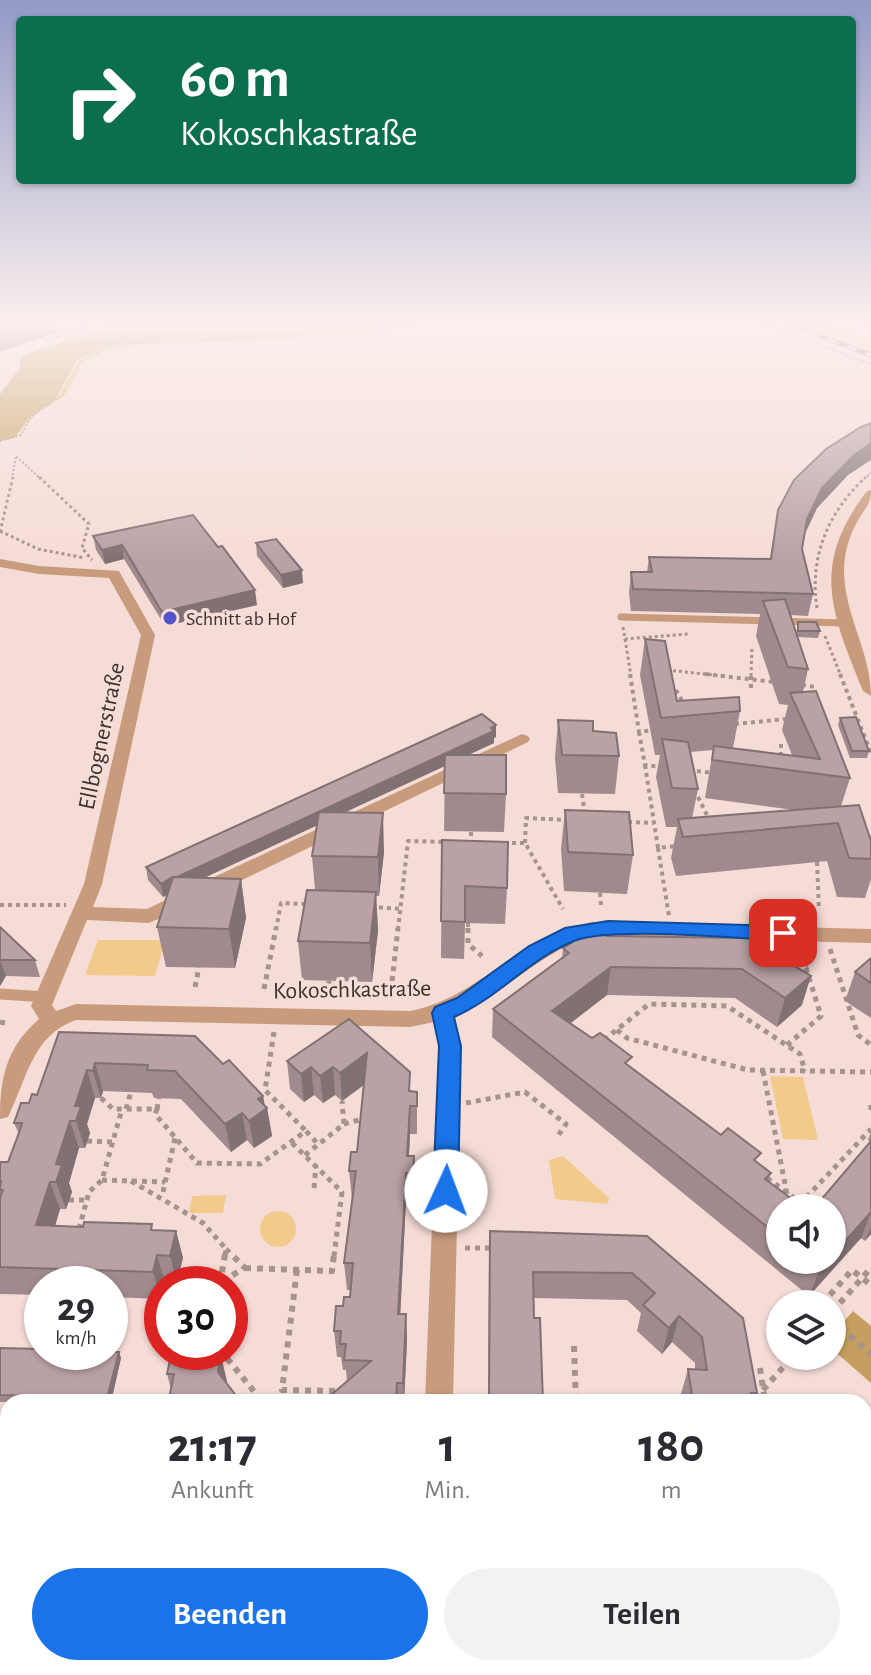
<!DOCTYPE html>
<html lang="de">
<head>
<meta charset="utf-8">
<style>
  body { margin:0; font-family:"Alegreya Sans",sans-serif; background:#f2f2f3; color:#2b2b33; height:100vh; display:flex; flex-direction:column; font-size:30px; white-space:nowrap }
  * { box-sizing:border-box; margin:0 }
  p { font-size:26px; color:#7c7c81 }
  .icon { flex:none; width:44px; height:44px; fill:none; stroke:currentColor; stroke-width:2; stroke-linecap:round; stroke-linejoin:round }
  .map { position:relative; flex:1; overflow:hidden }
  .details { position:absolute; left:0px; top:1394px; width:872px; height:282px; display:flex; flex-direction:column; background:#fff; border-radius:24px 24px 0 0; box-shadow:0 2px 6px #0004 }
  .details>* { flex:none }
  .top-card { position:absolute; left:16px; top:16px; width:840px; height:168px; border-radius:8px; box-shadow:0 2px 6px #0004; background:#0b6e4f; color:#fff; overflow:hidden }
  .fabs { position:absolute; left:766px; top:1194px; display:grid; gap:16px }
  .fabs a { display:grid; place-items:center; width:80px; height:80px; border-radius:50%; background:#fff; box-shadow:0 2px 6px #0004; font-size:40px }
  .speed { position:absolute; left:24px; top:1266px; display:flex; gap:16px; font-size:40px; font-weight:700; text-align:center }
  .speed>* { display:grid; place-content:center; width:104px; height:104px; border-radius:50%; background:#fff; box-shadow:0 2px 6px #0004; line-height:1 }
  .speed small { font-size:20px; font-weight:400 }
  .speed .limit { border:12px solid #d22; background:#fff; color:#111 }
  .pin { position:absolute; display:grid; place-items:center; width:68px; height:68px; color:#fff; margin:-34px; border-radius:16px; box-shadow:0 4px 12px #0006 }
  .me { position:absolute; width:88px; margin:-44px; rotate:2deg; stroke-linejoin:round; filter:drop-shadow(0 0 6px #0008) }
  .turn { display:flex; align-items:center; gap:28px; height:168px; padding:0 32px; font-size:36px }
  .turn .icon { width:104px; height:104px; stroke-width:2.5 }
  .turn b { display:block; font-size:56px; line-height:68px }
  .eta { display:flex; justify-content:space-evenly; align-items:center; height:136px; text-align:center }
  .eta b { font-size:48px; font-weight:700; line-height:56px }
  .cta { display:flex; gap:16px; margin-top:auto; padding:16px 32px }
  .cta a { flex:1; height:92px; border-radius:48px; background:#1a73e8; color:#fff; font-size:32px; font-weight:700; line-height:92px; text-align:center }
  .cta a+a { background:#f2f2f3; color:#2b2b33 }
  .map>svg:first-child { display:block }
  .green { fill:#f2ca8c }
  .forest { fill:#c69f60 }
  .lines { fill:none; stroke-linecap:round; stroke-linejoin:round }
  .path-far4 { stroke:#a6928f; stroke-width:2; stroke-dasharray:2 2; stroke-linecap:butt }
  .path-far3 { stroke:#a6928f; stroke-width:3; stroke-dasharray:3 3; stroke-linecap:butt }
  .path-far2 { stroke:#a6928f; stroke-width:4; stroke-dasharray:4 4; stroke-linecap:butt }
  .path-far1 { stroke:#a6928f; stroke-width:5; stroke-dasharray:5 5; stroke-linecap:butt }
  .path { stroke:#a6928f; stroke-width:6; stroke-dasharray:6 6; stroke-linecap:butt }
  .service-far2 { stroke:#c89b7c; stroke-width:7 }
  .service-far1 { stroke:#c89b7c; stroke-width:11 }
  .service { stroke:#c89b7c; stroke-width:14 }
  .minor { fill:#c89b7c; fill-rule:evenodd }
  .rail-casing { stroke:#716360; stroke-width:5 }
  .rail { stroke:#f6dcd7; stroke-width:3; stroke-dasharray:10; stroke-linecap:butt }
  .wall { fill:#a08a8d; fill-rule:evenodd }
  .shaded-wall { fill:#827173 }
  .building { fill:#baa1a4; stroke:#827173; stroke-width:2 }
  .route { fill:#1a73e8; stroke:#114b97; stroke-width:2 }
  .poi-dot { fill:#5453ca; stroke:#f6dcd7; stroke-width:3 }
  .labels { text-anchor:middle; stroke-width:7; stroke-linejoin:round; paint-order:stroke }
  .far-poi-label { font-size:20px; fill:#3b312f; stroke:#f6dcd7; text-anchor:start }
  .street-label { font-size:24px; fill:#3b312f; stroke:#f6dcd7 }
</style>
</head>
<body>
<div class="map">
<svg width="871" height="1675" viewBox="0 0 871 1675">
  <rect width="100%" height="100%" fill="#f6dcd7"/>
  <g class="green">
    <polygon points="412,325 369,333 141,345 105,352 84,361 65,396 36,414 14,438 30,417 55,400 76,361 109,345 269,339"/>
    <polygon points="803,325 832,325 871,339 871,349"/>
    <polygon points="98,940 165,940 155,976 85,975"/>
    <polygon points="770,1076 803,1077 818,1140 783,1139"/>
    <polygon points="563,1156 609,1198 608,1204 555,1199 549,1160"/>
    <polygon points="226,1195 223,1213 189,1213 192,1196"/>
    <circle cx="278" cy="1229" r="18"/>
  </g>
  <g class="forest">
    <polygon points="114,325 405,325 269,339 109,345 76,361 55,400 30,417 14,438 0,441 0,394 20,368 21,356"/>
    <polygon points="853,1311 871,1326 871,1383 832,1349 832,1335"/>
  </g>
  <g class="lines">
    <g class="path-far4">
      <polyline points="241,325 290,327 313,335"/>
      <polyline points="764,325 871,364"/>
      <polyline points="46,341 92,325"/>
      <polyline points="112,344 139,329 163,325"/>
      <polyline points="0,441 21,435 31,417 62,395 80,362 112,345 337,337 410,325"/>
      <polyline points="12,479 16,456 41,479"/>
      <polyline points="864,479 871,473"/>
    </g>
    <g class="path-far3">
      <polyline points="39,477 89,524 82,548 92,560"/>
      <polyline points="0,531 38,549 85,558"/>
      <polyline points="0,532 13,477"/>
      <path d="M817,608c-8,-51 11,-96 49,-131"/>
      <polyline points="623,627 625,639 688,634"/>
      <polyline points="825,636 841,676"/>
      <polyline points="625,639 631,676"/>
      <polyline points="667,670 723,676"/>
      <polyline points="751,676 752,647"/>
    </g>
    <g class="path-far2">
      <polyline points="630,674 639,732 655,730"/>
      <polyline points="705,674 774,682"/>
      <polyline points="840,674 871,753"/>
      <polyline points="802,685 816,687"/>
      <polyline points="751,688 751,674"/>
      <polyline points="676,690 685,706"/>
      <polyline points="735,724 786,719"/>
      <polyline points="639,732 645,765 661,767"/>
      <polyline points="781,744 781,758"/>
      <polyline points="645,765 658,848 676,846"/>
      <polyline points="689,770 712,773"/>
      <polyline points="582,794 585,814"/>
      <polyline points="698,797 709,819"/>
      <polyline points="628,822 654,823"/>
      <polyline points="471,832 471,842"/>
      <polyline points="504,843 525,843 563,909"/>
      <polyline points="525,843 526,818 567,820"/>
      <polyline points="658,848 669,916"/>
      <polyline points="817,862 819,910"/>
      <polyline points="600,893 601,905"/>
      <polyline points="0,905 66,905"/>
      <polyline points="371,907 401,909"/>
      <polyline points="468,923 468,930"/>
      <polyline points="276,930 281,903 307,904"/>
      <polyline points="398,930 408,841 447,842"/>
    </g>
    <g class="path-far1">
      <polyline points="468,928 468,944 482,956"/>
      <polyline points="830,949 858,1035 871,1045"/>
      <polyline points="329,981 329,990"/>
      <polyline points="195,987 199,967"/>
      <polyline points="264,989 276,928"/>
      <polyline points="391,991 398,928"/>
      <polyline points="0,1022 5,1023"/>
      <polyline points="617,1030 627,1038 748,1070 871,1072"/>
      <polyline points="274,1032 265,1090 306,1131"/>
      <polyline points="604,1040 649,1004 727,1006 800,1054 805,1071"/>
      <polyline points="787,1045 821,1016 806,968 790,959"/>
      <polyline points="763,1071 787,1194"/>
      <polyline points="101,1098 113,1109 157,1109 155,1114 197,1163 260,1164 306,1131 318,1144"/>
      <polyline points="466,1103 525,1092 566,1124 557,1137"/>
      <polyline points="871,1105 871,1115"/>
      <polyline points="126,1109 132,1088"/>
      <polyline points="157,1109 159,1098"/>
      <polyline points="344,1124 362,1119"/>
      <polyline points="87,1141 113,1142"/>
      <polyline points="292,1143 342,1192 334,1256"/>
      <polyline points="305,1155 344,1124 342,1101"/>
      <polyline points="767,1178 801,1203 871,1129"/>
      <polyline points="102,1180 165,1182"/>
      <polyline points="131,1181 203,1223 226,1249 225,1256"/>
      <polyline points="314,1188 316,1166"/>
      <polyline points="163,1192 175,1138"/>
      <polyline points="69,1200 87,1200"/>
      <polyline points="79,1229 89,1192 102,1180 122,1109"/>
      <polyline points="465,1248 492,1248"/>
      <polyline points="226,1249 233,1256"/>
    </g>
    <g class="path">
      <polyline points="245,1268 332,1271 334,1254"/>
      <polyline points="297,1270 282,1390 341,1391"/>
      <polyline points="222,1281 245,1268 231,1254"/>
      <polyline points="220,1284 225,1254"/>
      <polyline points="822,1304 852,1270 871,1285"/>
      <polyline points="832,1312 871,1268"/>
      <polyline points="832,1320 871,1354"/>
      <polyline points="574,1346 576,1402"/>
      <polyline points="216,1357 226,1357 261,1400"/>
      <polyline points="760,1368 765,1402"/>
      <polyline points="763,1390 793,1356"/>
      <polyline points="259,1402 288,1400"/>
      <polyline points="0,1554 8,1554"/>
      <polyline points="864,1599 871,1585"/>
      <polyline points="83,1668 87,1675"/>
      <polyline points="856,1668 858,1675"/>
      <polyline points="1,1671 3,1675"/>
      <polyline points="466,1675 472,1668"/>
      <polyline points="713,1675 718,1668"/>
    </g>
    <polyline class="service-far2" points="621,617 843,623"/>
    <polyline class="service-far1" points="0,994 46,997"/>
    <polyline class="service" points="529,1675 535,1668"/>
    <g class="minor">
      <path d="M871,490c0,14 -5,17 -11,27 -10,16 -16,35 -16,53 0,45 27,82 27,126l-8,-5c-32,-79 -53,-126 4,-200z"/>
      <path d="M0,559l39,7 80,5 36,64 -53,249 -9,23 54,2 29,-14h14l3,5 -3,5 -41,18 -62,-3 -35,85 4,6 20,-7 334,7c49,-10 82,-42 124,-67 19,-10 38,-16 58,-22l279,7v14l-279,-7c-52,16 -88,58 -138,79l7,31 -8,356h-28l14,-356 -5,-24 -24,5 -334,-7c-44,15 -49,59 -68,97l-8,2c0,-41 6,-71 39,-100l-8,-13 53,-122 57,-249 -32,-57 -70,-4 -39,-7z"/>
      <polygon points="522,734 528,736 530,739 528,742 213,894 199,894 197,889 199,884"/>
      <rect x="415" y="1668" width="32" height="7"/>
    </g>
    <g class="rail-casing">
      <polyline id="rail" points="791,325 871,355"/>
    </g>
    <use href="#rail" class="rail"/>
  </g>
  <g class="wall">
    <path d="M848,475l-31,33 -13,27 -2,14 11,45 -5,22 -18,-1 6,20 2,-13 22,9 -2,7 -21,-1 11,32 -5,23 47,86 -9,28 30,35v38l-6,19 -28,-1 -10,-36 -151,15 -5,-18 6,-31h-11l-10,-50 4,-22h-5l-15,-80 5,-36 32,62 63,10 -7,37 59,7 -10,-25 6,-25 -9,-1 -23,-68 4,-22 -129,-3 -2,-18 2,-21h16l2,-15 121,2 8,-49zM713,750l-8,48 89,12 -102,8 6,-29 -8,-37z"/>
    <polygon points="93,536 218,547 257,605 165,626 124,559 105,564 96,550"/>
    <polygon points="256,543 303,583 283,588 257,556"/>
    <polygon points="840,718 869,751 867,758 850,758 838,725"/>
    <polygon points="558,720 619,756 615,794 558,793 555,758"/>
    <polygon points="496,737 494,738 494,743 468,755 506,794 504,832 444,831 445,766 345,812 384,852 379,896 376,896 378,931 372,982 302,980 298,941 315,890 312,856 317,825 204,878 241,879 246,918 235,968 166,967 157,927 167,895 163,897 148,880 146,867"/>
    <polygon points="565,810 633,855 627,894 564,891 561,849"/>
    <polygon points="442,840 507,888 505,924 465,923 464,959 441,958"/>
    <polygon points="0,927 35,960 40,977 6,976 0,986"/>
    <polygon points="607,936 787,951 785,959 802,1005 777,1027 735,998 607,995 570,1023 630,1066 771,1173 768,1181 780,1208 780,1260 832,1260 871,1142 868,1140 871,1132 871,1234 865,1241 861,1238 809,1296 492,1037 493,1009 562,958 563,948 567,946 567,941"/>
    <polygon points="871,958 871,1018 845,1001 855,972"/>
    <polygon points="349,1019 411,1091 417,1092 417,1134 410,1134 409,1156 414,1156 414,1201 406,1200 400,1314 406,1314 407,1340 404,1402 325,1402 325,1400 347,1382 346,1370 343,1370 341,1357 337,1357 334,1331 343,1306 350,1297 351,1290 347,1290 344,1263 352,1198 349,1171 357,1152 364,1085 342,1101 335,1095 323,1103 314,1095 304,1102 290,1089 287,1061"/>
    <polygon points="59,1032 223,1064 263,1096 265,1106 267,1108 272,1136 254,1148 247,1140 231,1152 181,1099 154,1098 152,1093 103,1091 101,1098 95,1098 87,1124 90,1133 85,1148 79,1148 69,1183 72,1192 66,1209 60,1209 55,1226 176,1231 183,1258 177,1282 165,1282 164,1284 162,1284 161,1299 110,1297 110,1284 42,1284 42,1295 0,1294 0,1165 8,1162 19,1134 14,1123 37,1095"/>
    <polygon points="490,1231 647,1236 757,1393 754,1402 682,1402 681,1394 688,1369 695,1369 695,1363 672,1342 662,1354 637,1331 641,1313 627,1300 534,1298 534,1318 543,1402 488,1402 489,1258"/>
    <polygon points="0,1348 121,1358 111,1402 0,1402"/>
    <polygon points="167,1374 227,1381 227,1383 241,1402 170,1402 169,1398 171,1389"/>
    <rect x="0" y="1447" width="8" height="83"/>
    <rect x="864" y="1509" width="7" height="80"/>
  </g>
  <g class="shaded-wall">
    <polygon points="0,325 55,325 56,333 0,352"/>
    <polygon points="871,443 871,460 848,475 817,508 802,540 807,519 822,488 853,456"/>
    <polygon points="122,545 124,559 105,564 102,550"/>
    <polygon points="302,570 303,583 283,588 281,575"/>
    <polygon points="255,590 257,605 165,626 162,612"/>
    <polygon points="496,725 496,737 494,738 494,743 163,897 161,884"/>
    <polygon points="383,813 384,852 379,896 378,857"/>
    <polygon points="241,879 246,918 235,968 229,929"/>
    <polygon points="376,892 378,931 372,982 370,943"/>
    <polygon points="0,960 6,976 0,986"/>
    <polygon points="611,967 607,995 549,1040 552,1011"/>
    <polygon points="811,976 802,1005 777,1027 785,998"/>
    <polygon points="367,1053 369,1081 342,1101 340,1073"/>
    <polygon points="95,1063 103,1091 101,1098 93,1071"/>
    <polygon points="311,1067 314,1095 304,1102 301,1074"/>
    <polygon points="333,1067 335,1095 323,1103 320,1076"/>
    <polygon points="87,1070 95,1098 87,1124 90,1133 85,1148 76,1121 75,1106"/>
    <polygon points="263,1096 265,1110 267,1108 272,1136 254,1148 249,1121 258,1099"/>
    <polygon points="410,1106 410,1134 408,1173 407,1156"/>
    <polygon points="242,1113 247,1140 231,1152 225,1124"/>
    <polygon points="70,1121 79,1148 69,1183 72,1192 66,1209 56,1182 56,1164"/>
    <polygon points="414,1156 415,1184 414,1201 413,1173"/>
    <polygon points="406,1173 406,1200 399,1340 398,1314"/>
    <polygon points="50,1182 60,1209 47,1252 36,1225"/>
    <polygon points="871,1212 861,1238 809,1296 820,1269 828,1260 832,1260 832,1256"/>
    <polygon points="871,1227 871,1234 865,1241"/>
    <polygon points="176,1231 183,1258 177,1282 170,1256"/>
    <polygon points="157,1255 165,1282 164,1284 162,1284 161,1299 153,1272"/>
    <polygon points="406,1314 407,1340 404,1402 403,1383"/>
    <polygon points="679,1316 672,1342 662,1354 669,1328"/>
    <polygon points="119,1352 121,1358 111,1402 109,1402 107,1398"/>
    <polygon points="221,1356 227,1381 225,1397 218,1372"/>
    <polygon points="660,1668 667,1668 662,1675 654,1675"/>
  </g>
  <g class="building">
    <polygon points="871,423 871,443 853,456 822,488 807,519 802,549 813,594 633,589 631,572 652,572 649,557 771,559 778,510 794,480 826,449 861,427"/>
    <polygon points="193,515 218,547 222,546 255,590 162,612 122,545 102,550 93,536"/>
    <polygon points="276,539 302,570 281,575 256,543"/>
    <polygon points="785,599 808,669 788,667 763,601"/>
    <polygon points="798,622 816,622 820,631 798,631"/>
    <polygon points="645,639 665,641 677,701 739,697 740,711 661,718"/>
    <polygon points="816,691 850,778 712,760 714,746 820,759 790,693"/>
    <polygon points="482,714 496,725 491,728 494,731 175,878 173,877 161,884 146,867"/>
    <polygon points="856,717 869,751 852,751 840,718"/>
    <polygon points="558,720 593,721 593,731 616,733 619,756 562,755"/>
    <polygon points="662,739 688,742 698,789 672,788"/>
    <polygon points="445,755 506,755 506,794 444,793"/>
    <polygon points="859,805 871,841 871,859 849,858 838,823 683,837 678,819"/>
    <polygon points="565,810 629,812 633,855 568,852"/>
    <polygon points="319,812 383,813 378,857 312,856"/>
    <polygon points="442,840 508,842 507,888 465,886 465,922 441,921"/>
    <polygon points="173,877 241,879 229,929 157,927"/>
    <polygon points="307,890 376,892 370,943 298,941"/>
    <polygon points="590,924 607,936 741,938 756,927 787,951 780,957 811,976 785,998 742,969 611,967 552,1011 592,1038 600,1033 632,1057 625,1063 721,1135 728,1128 761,1153 754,1160 771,1173 765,1179 804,1208 780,1208 780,1237 493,1009 569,953 563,948 571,943 567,941"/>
    <polygon points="0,927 35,960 0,960"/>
    <polygon points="871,958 871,983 855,972"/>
    <polygon points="349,1019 410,1072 409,1091 417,1092 417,1106 410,1106 407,1156 414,1156 413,1173 406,1173 398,1314 406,1314 403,1383 397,1383 396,1402 326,1402 325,1400 371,1361 344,1360 346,1344 340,1344 341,1331 334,1331 336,1306 343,1306 344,1297 350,1297 353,1263 344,1263 356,1171 349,1171 351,1152 357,1152 367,1053 340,1073 333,1067 320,1076 311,1067 301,1074 287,1061"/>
    <polygon points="59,1032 195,1036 223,1064 229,1060 263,1096 258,1099 267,1108 249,1121 242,1113 225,1124 175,1071 147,1070 148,1065 95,1063 93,1071 87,1070 75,1106 81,1106 76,1121 70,1121 56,1164 62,1165 56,1182 50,1182 36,1225 83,1227 84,1222 152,1224 151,1230 176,1231 170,1256 157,1255 153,1272 0,1267 0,1197 3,1190 0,1190 1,1181 0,1181 0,1165 1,1162 8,1162 20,1130 22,1123 14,1123 21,1103 29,1103 32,1094 37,1095"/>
    <polygon points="871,1141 871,1212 832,1256 832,1208 814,1208"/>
    <polygon points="490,1231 647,1236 743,1318 757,1393 751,1393 752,1402 693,1402 688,1369 707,1370 702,1337 679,1316 669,1328 643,1305 655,1293 632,1273 533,1272 534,1318 540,1318 543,1402 489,1402"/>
    <polygon points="809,1260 828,1260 820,1269"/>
    <polygon points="0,1348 42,1349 42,1352 119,1352 107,1398 0,1395"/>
    <polygon points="171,1355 221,1356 218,1372 241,1402 172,1402 169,1398 174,1374 167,1374"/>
    <rect x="0" y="1447" width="8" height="60"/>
    <rect x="864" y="1509" width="7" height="58"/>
    <polygon points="110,1668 208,1668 213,1675 114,1675"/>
    <polygon points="569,1668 660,1668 654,1675 564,1675"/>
  </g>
  <linearGradient id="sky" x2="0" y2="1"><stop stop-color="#939ac7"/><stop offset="0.58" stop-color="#fbefed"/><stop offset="1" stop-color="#fbefed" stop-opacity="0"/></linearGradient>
  <rect width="871" height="559" fill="url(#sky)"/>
  <path class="route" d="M608,921l175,5 10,7 -10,7c-47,-1 -171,-14 -209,1 -45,18 -76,57 -120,76l7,29 -3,145 -4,8 -8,3 -9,-3 -4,-8 6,-145 -7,-33 3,-6 22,-9 72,-52 36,-18z"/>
  <circle class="poi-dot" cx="170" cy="618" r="8"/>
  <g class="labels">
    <g class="far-poi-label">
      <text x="186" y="625">Schnitt ab Hof</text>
    </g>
    <g class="street-label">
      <text transform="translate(101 736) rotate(-78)" y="8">Ellbognerstraße</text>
      <text transform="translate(352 989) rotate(-1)" y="8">Kokoschkastraße</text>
    </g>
  </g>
</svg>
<div class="fabs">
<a><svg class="icon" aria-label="sound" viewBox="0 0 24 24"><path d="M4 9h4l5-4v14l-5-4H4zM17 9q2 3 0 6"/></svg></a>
<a><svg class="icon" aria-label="layers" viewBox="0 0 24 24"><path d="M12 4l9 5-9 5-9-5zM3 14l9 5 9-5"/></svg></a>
</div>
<div class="speed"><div>29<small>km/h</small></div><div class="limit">30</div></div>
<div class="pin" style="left:783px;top:933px;background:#d93025"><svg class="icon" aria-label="arrive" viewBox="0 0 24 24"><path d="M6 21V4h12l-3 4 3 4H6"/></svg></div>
<svg class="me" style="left:446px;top:1191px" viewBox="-20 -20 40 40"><circle r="19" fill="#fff"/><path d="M0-13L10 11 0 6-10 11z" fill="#1a73e8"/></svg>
<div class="top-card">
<div class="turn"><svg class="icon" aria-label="right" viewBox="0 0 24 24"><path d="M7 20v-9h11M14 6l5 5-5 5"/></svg><div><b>60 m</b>Kokoschkastraße</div></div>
</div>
<section class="details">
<div class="eta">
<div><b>21:17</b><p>Ankunft</p></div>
<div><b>1</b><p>Min.</p></div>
<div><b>180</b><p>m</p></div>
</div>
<div class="cta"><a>Beenden</a><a>Teilen</a></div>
</section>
</div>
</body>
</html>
